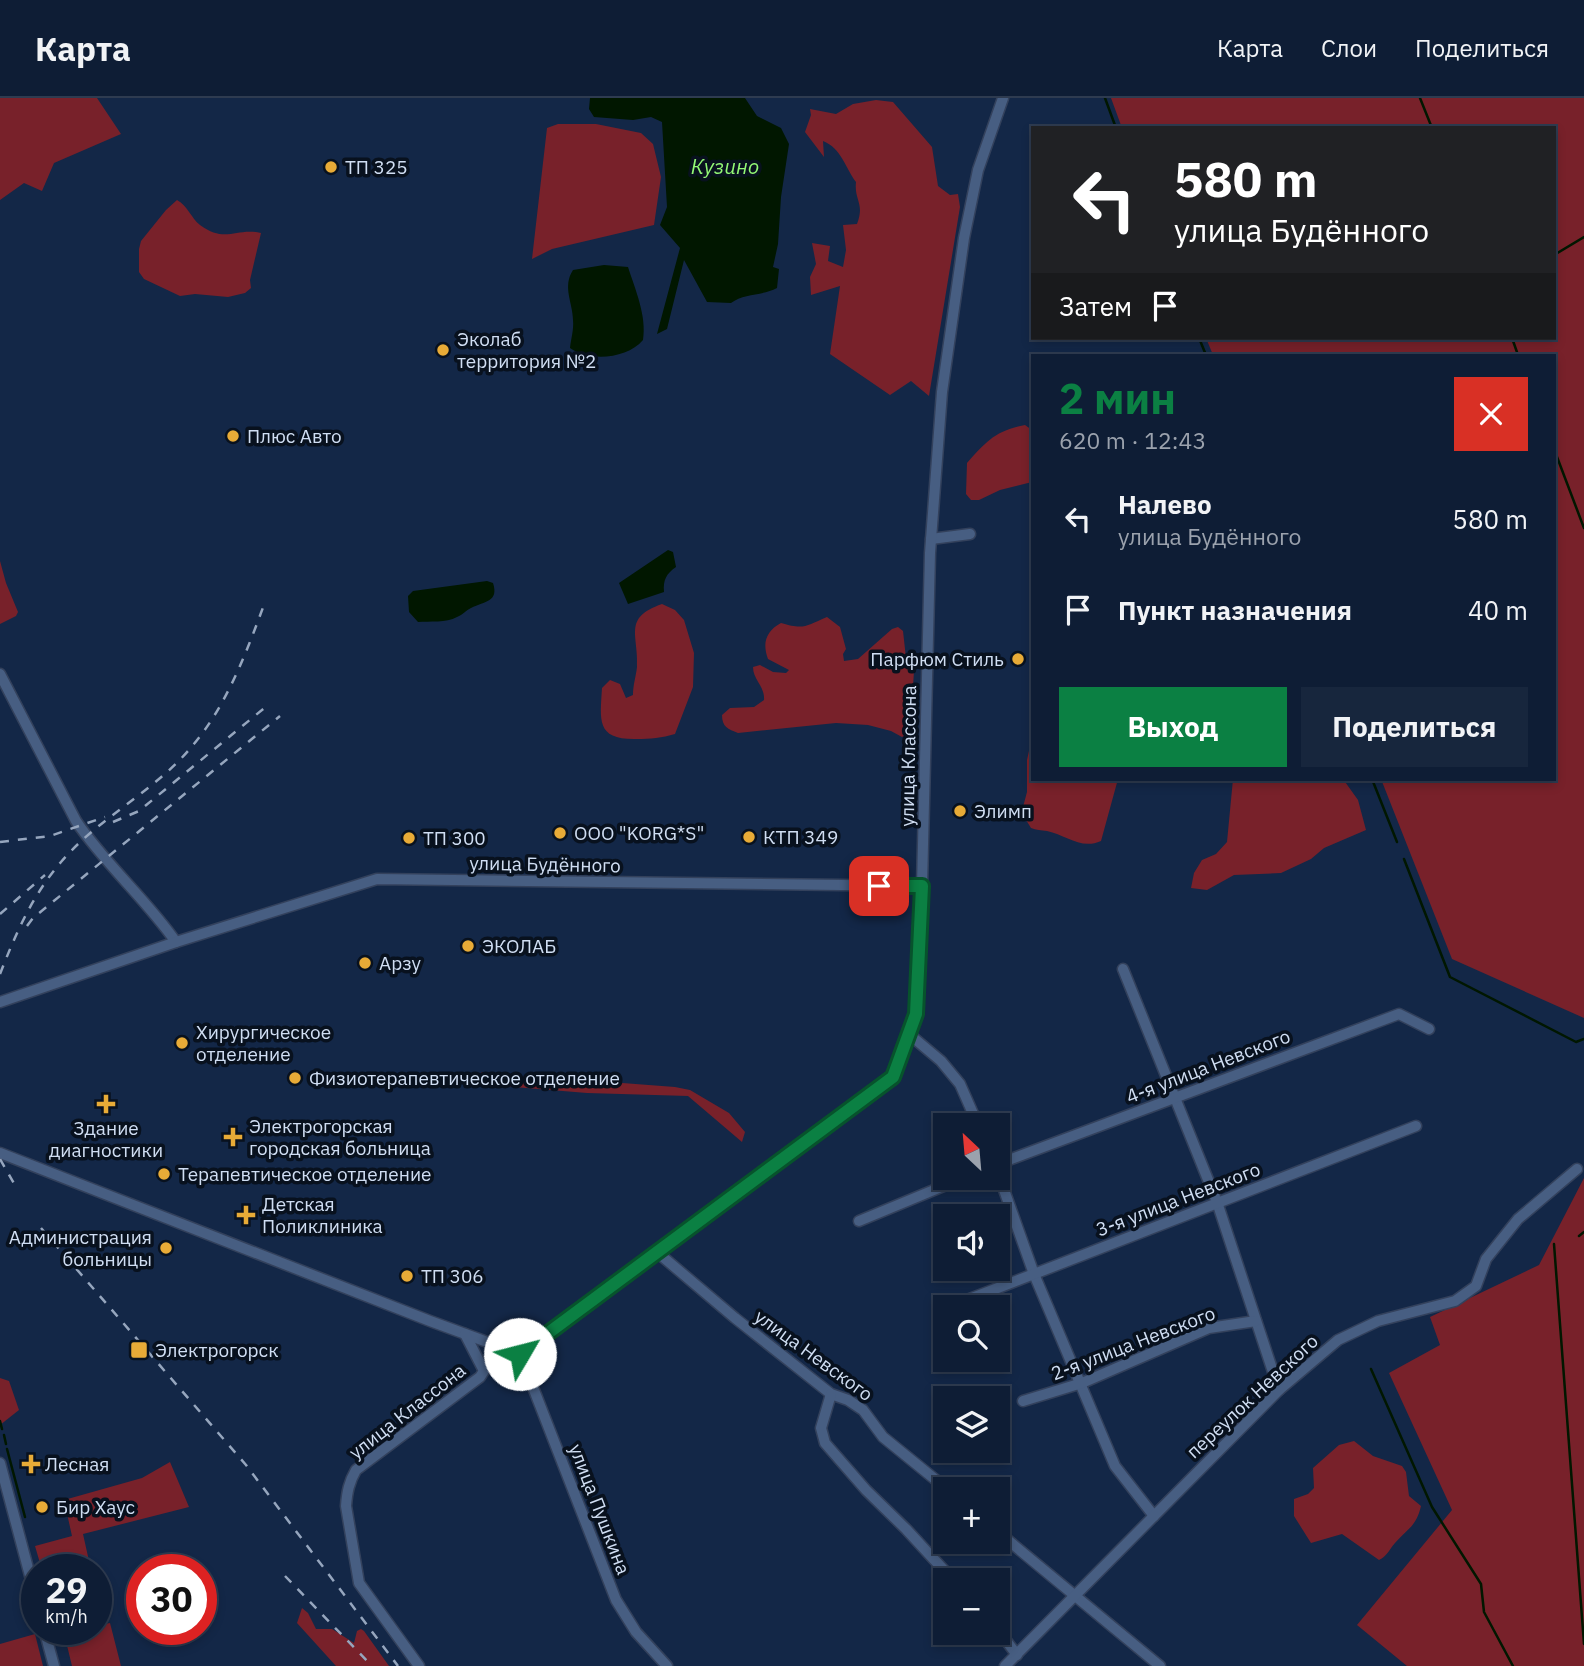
<!DOCTYPE html>
<html lang="ru">
<head>
<meta charset="utf-8">
<style>
  body { margin:0; font-family:"IBM Plex Sans",sans-serif; background:#17263d; color:#f1f3f6; height:100vh; display:flex; flex-direction:column; font-size:26px; white-space:nowrap }
  * { box-sizing:border-box; margin:0 }
  p { font-size:23px; color:#9ba2ad }
  .icon { flex:none; width:38px; height:38px; fill:none; stroke:currentColor; stroke-width:2; stroke-linecap:round; stroke-linejoin:round }
  .map { position:relative; flex:1; overflow:hidden }
  .side { position:absolute; left:1031px; top:256px; width:525px; height:427px; display:flex; flex-direction:column; background:#0e1d35; border-radius:0px; box-shadow:0 4px 10px #0003,0 0 0 2px #2e3b50 }
  .side>* { flex:none }
  .hud { position:absolute; left:1031px; top:28px; width:525px; height:214px; border-radius:0px; box-shadow:0 4px 10px #0003,0 0 0 2px #2e3b50; background:#202124; color:#fff; overflow:hidden }
  .needle { width:46px; rotate:334deg }
  .fabs { position:absolute; left:933px; top:1015px; display:grid; gap:14px }
  .fabs a { display:grid; place-items:center; width:77px; height:77px; border-radius:0px; background:#0e1d35; box-shadow:0 4px 10px #0003,0 0 0 2px #2e3b50; font-size:35px }
  .speed { position:absolute; left:21px; top:1456px; display:flex; gap:14px; font-size:35px; font-weight:700; text-align:center }
  .speed>* { display:grid; place-content:center; width:91px; height:91px; border-radius:50%; background:#0e1d35; box-shadow:0 4px 10px #0003,0 0 0 2px #2e3b50; line-height:1 }
  .speed small { font-size:18px; font-weight:400 }
  .speed .limit { border:10px solid #d22; background:#fff; color:#111 }
  .pin { position:absolute; display:grid; place-items:center; width:60px; height:60px; color:#fff; margin:-30px; border-radius:14px; box-shadow:0 4px 10px #0006 }
  .me { position:absolute; width:77px; margin:-38px; rotate:53deg; stroke-linejoin:round; filter:drop-shadow(0 0 5px #0008) }
  .turn { display:flex; align-items:center; gap:24px; height:147px; padding:0 28px; font-size:32px }
  .turn .icon { width:91px; height:91px; stroke-width:2.5 }
  .turn b { display:block; font-size:49px; line-height:60px }
  .then { display:flex; align-items:center; height:66px; padding:0 28px; background:#0003; gap:14px; font-size:26px }
  .round { display:grid; place-items:center; flex:none; width:74px; height:74px; border-radius:0px; background:#17263d }
  .head { display:flex; align-items:center; justify-content:space-between; height:119px; padding:0 28px }
  h1 { font-size:42px; font-weight:800; line-height:52px; color:#0b8043 }
  .cta { display:flex; gap:14px; margin-top:auto; padding:14px 28px }
  .cta a { flex:1; height:80px; border-radius:0px; background:#0b8043; color:#fff; font-size:28px; font-weight:800; line-height:80px; text-align:center }
  .cta a+a { background:#17263d; color:#f1f3f6 }
  ul { padding:0; list-style:none }
  li { display:flex; align-items:center; gap:21px; height:91px; padding:0 28px }
  li div { flex:1 }
  li b { display:block; font-size:26px }
  li em { font-style:normal }
  header { display:flex; align-items:center; gap:42px; box-sizing:border-box; height:98px; padding:0 35px; background:#0e1d35; border-bottom:2px solid #2e3b50 }
  header strong { font-size:33px }
  nav { display:flex; gap:38px; margin-inline-start:auto; font-size:24px }
  .map>svg:first-child { display:block }
  .green { fill:#78212a }
  .water { fill:#011700 }
  .lines { fill:none; stroke-linecap:round; stroke-linejoin:round }
  .stream { stroke:#011700; stroke-width:2.5 }
  .minor-casing { stroke:#33415c; stroke-width:13 }
  .minor { stroke:#475e82; stroke-width:10 }
  .rail { stroke:#96a6be; stroke-width:2.5; stroke-dasharray:9 9; stroke-linecap:butt }
  .route-casing { stroke:#07532c; stroke-width:18 }
  .route { stroke:#0b8043; stroke-width:12 }
  .poi-dot { fill:#e8ab37; stroke:#08111e; stroke-width:2.5 }
  .labels { text-anchor:middle; stroke-width:7; stroke-linejoin:round; paint-order:stroke }
  .poi-label { font-size:19px; fill:#d0def3; stroke:#08111e; text-anchor:start }
  .street-label { font-size:19px; fill:#d0def3; stroke:#08111e }
  .water-label { font-size:21px; font-style:italic; fill:#92f775; stroke:#08111e }
</style>
</head>
<body>
<header>
<strong>Карта</strong>
<nav><a>Карта</a><a>Слои</a><a>Поделиться</a></nav>
</header>
<div class="map">
<svg width="1584" height="1568" viewBox="0 0 1584 1568">
  <rect width="100%" height="100%" fill="#132747"/>
  <g class="green">
    <polygon points="0,0 97,0 121,36 54,65 42,93 24,85 0,102"/>
    <polygon points="1111,0 1584,0 1584,920 1452,861 1381,681 1554,681 1554,257 1213,257 1206,240 1554,240 1554,30 1122,30"/>
    <path d="M876,2l17,2 39,45 6,39 12,9 8,-1 2,13 -31,189 -18,-15 -21,14 -60,-41 10,-68 -29,9 -1,-18 6,-13 -4,-21 18,3 -2,15 15,6 3,-17 -3,-25 14,-1c8,-21 -3,-23 -1,-42 -11,-15 -15,-34 -33,-41l1,16 -19,-25 6,-17 -1,-6 26,5 17,-10z"/>
    <polygon points="558,26 596,26 641,35 653,46 661,79 654,127 552,151 532,161 547,30"/>
    <path d="M177,102c11,6 14,18 23,25 26,19 36,2 61,8l-11,47 1,8 -6,5 -17,4 -33,-3 -15,2 -36,-17 -5,-7v-23l2,-8 25,-31z"/>
    <path d="M1025,327l7,5v52l-32,8 -21,10h-8l-5,-6 1,-31c20,-22 28,-32 58,-38z"/>
    <polygon points="0,463 6,485 18,514 16,518 0,526"/>
    <path d="M662,506l13,6 9,10 10,33 -1,34 -18,47c-13,4 -25,5 -38,5 -41,1 -37,-18 -35,-51l8,-8 10,4 6,14 7,-3c0,-10 3,-19 4,-28 2,-32 -15,-49 25,-63z"/>
    <path d="M827,519l13,10 6,22 -3,5 1,7 14,-2 34,-30 6,-2 5,4 3,27 8,13 -4,62 -8,4 -11,-6 -23,-6 -32,-2 -98,10c-10,-4 -16,-6 -16,-18l8,-7 24,-1 10,-7c1,-14 -11,-20 -11,-33l7,-2 13,7 13,1 3,-3 -21,-11c-6,-16 -2,-28 13,-36 23,7 25,3 46,-6z"/>
    <path d="M1032,639v42h86l-17,62c-20,9 -35,-6 -54,-10 -6,-1 -11,-1 -16,-3l-8,-13v-8l4,-15v-32z"/>
    <polygon points="1233,681 1343,681 1358,702 1366,732 1324,750 1311,761 1281,775 1234,777 1207,792 1191,790 1194,775 1202,762 1216,756 1227,744"/>
    <polygon points="482,974 566,984 596,983 675,989 690,992 729,1015 745,1034 742,1044 688,998 587,995 479,986 475,981"/>
    <polygon points="1584,1080 1584,1568 1407,1568 1357,1527 1452,1412 1389,1275 1440,1247 1430,1219 1539,1167"/>
    <polygon points="0,1280 9,1283 19,1312 0,1327"/>
    <path d="M1354,1343l19,15 29,10 4,6 3,24 12,10c-5,21 -13,22 -26,37 -6,7 -8,13 -16,17l-37,-26 -31,9 -17,-27v-17l14,-5 6,-6 -1,-20 26,-23z"/>
    <polygon points="170,1364 189,1409 83,1436 91,1472 42,1472 35,1448 72,1438 64,1402 142,1380"/>
    <polygon points="302,1510 308,1515 316,1531 332,1531 354,1545 357,1533 361,1531 364,1533 389,1568 336,1568 297,1525"/>
    <polygon points="110,1525 121,1568 72,1568 64,1535 96,1531 96,1528"/>
    <polygon points="35,1536 43,1568 0,1568 0,1546"/>
  </g>
  <g class="water">
    <path d="M590,0h155l12,18 24,12 8,16 -8,53 -3,47 -5,23 6,2 -2,19c-15,8 -33,5 -46,15l-24,-1 -23,-42 -17,69 -10,5 23,-86 -20,-23 7,-18 -5,-85 -11,-5 -18,3 -39,-3 -5,-8z"/>
    <path d="M604,167l24,2c7,22 19,49 15,73 -16,19 -54,22 -73,8 1,-9 4,-19 3,-28 0,-17 -11,-33 0,-50z"/>
    <path d="M668,452l5,2 3,15c-10,7 -13,13 -12,25l-36,12 -9,-21z"/>
    <path d="M487,483l6,2c6,19 -8,18 -22,25 -5,2 -8,7 -14,9 -11,6 -27,4 -39,5l-9,-10 -1,-16 5,-5z"/>
  </g>
  <g class="lines">
    <g class="stream">
      <polyline points="1105,0 1116,30"/>
      <polyline points="1420,0 1432,30"/>
      <polyline points="1554,157 1584,139"/>
      <polyline points="1199,240 1206,257"/>
      <polyline points="1512,240 1518,257"/>
      <polyline points="1554,351 1584,430"/>
      <polyline points="1372,681 1397,744"/>
      <polyline points="1404,761 1450,879 1576,944 1584,941"/>
      <polyline points="1579,1138 1584,1134"/>
      <polyline points="1554,1146 1584,1546"/>
      <polyline points="1371,1271 1432,1409 1481,1486 1484,1514 1513,1568"/>
      <polyline points="0,1323 2,1331"/>
      <polyline points="4,1337 6,1346"/>
      <polyline points="7,1351 25,1419"/>
    </g>
    <g class="minor-casing">
      <g id="minor">
        <polyline points="931,441 970,436"/>
        <path d="M0,576l76,147c29,43 70,78 100,121"/>
        <polyline points="1123,871 1217,1104 1279,1292"/>
        <polyline points="0,904 176,844 377,781 922,788"/>
        <polyline points="909,936 941,963 960,986 978,1027"/>
        <polyline points="0,1055 430,1223 520,1256"/>
        <polyline points="998,1066 1399,916 1429,931"/>
        <polyline points="998,1075 1034,1176 1115,1368 1154,1418"/>
        <polyline points="859,1123 963,1080"/>
        <polyline points="657,1154 735,1220 831,1296 848,1302 863,1312 883,1339 947,1391"/>
        <polyline points="954,1207 1416,1028"/>
        <polyline points="520,1256 893,979 916,916 922,788 930,455 942,294 964,140 978,72 1003,0"/>
        <polyline points="520,1256 616,1502 636,1534 667,1568"/>
        <polyline points="831,1296 821,1330 825,1345 866,1392 906,1431 953,1482"/>
        <polyline points="1023,1303 1082,1285 1209,1230 1256,1223"/>
        <polyline points="0,1365 37,1504"/>
        <polyline points="998,1434 1160,1568"/>
        <polyline points="44,1531 54,1568"/>
        <polyline points="998,1532 1017,1557"/>
        <path d="M419,1568l-60,-83 -13,-77c1,-14 3,-24 10,-36l124,-93 4,-6 -2,-4 -17,-33"/>
        <polyline points="1005,1568 1279,1292 1338,1242 1378,1223 1455,1203 1476,1188 1486,1161 1518,1121 1577,1071"/>
      </g>
    </g>
    <use href="#minor" class="minor"/>
    <g class="rail">
      <polyline points="113,724 139,713 268,607"/>
      <polyline points="0,744 50,738 105,719"/>
      <polyline points="0,816 45,777"/>
      <polyline points="27,828 33,820 280,618"/>
      <path d="M0,876c16,-41 32,-78 61,-112 38,-45 95,-71 132,-117 34,-40 54,-94 72,-143"/>
      <polyline points="0,1061 16,1089"/>
      <polyline points="41,1130 246,1367 398,1568"/>
      <polyline points="285,1478 372,1568"/>
    </g>
  </g>
  <g class="lines">
    <g class="route-casing">
      <polyline id="route" points="520,1256 893,979 916,916 922,788 879,788"/>
    </g>
    <use href="#route" class="route"/>
  </g>
  <g class="poi-dot">
    <circle cx="331" cy="69" r="7"/>
    <circle cx="443" cy="252" r="7"/>
    <circle cx="233" cy="338" r="7"/>
    <circle cx="1018" cy="561" r="7"/>
    <circle cx="960" cy="713" r="7"/>
    <circle cx="560" cy="735" r="7"/>
    <circle cx="749" cy="739" r="7"/>
    <circle cx="409" cy="740" r="7"/>
    <circle cx="468" cy="848" r="7"/>
    <circle cx="365" cy="865" r="7"/>
    <circle cx="182" cy="945" r="7"/>
    <circle cx="295" cy="980" r="7"/>
    <path d="M102.5 995.5h7v7h7v7h-7v7h-7v-7h-7v-7h7z"/>
    <path d="M229.5 1028.5h7v7h7v7h-7v7h-7v-7h-7v-7h7z"/>
    <circle cx="164" cy="1076" r="7"/>
    <path d="M242.5 1106.5h7v7h7v7h-7v7h-7v-7h-7v-7h7z"/>
    <circle cx="166" cy="1150" r="7"/>
    <circle cx="407" cy="1178" r="7"/>
    <rect x="130" y="1243" width="18" height="18" rx="3.5"/>
    <path d="M27.5 1355.5h7v7h7v7h-7v7h-7v-7h-7v-7h7z"/>
    <circle cx="42" cy="1409" r="7"/>
  </g>
  <g class="labels">
    <g class="poi-label">
      <text x="345" y="76">ТП 325</text>
      <text x="457" y="248">Эколаб<tspan x="457" dy="22">территория №2</tspan></text>
      <text x="247" y="345">Плюс Авто</text>
      <text x="1004" y="568" text-anchor="end">Парфюм Стиль</text>
      <text x="974" y="720">Элимп</text>
      <text x="574" y="742">ООО "KORG*S"</text>
      <text x="763" y="746">КТП 349</text>
      <text x="423" y="747">ТП 300</text>
      <text x="482" y="855">ЭКОЛАБ</text>
      <text x="379" y="872">Арзу</text>
      <text x="196" y="941">Хирургическое<tspan x="196" dy="22">отделение</tspan></text>
      <text x="309" y="987">Физиотерапевтическое отделение</text>
      <text x="249" y="1035">Электрогорская<tspan x="249" dy="22">городская больница</tspan></text>
      <text x="106" y="1037" text-anchor="middle">Здание<tspan x="106" dy="22">диагностики</tspan></text>
      <text x="178" y="1083">Терапевтическое отделение</text>
      <text x="262" y="1113">Детская<tspan x="262" dy="22">Поликлиника</tspan></text>
      <text x="152" y="1146" text-anchor="end">Администрация<tspan x="152" dy="22">больницы</tspan></text>
      <text x="421" y="1185">ТП 306</text>
      <text x="155" y="1259">Электрогорск</text>
      <text x="45" y="1373">Лесная</text>
      <text x="56" y="1416">Бир Хаус</text>
    </g>
    <g class="street-label">
      <text transform="translate(908 658) rotate(-89)" y="7">улица Классона</text>
      <text transform="translate(545 766) rotate(1)" y="7">улица Будённого</text>
      <text transform="translate(1208 968) rotate(-21)" y="7">4-я улица Невского</text>
      <text transform="translate(1178 1101) rotate(-21)" y="7">3-я улица Невского</text>
      <text transform="translate(1133 1245) rotate(-21)" y="7">2-я улица Невского</text>
      <text transform="translate(814 1257) rotate(36)" y="7">улица Невского</text>
      <text transform="translate(1252 1298) rotate(-43)" y="7">переулок Невского</text>
      <text transform="translate(407 1313) rotate(-38)" y="7">улица Классона</text>
      <text transform="translate(600 1411) rotate(69)" y="7">улица Пушкина</text>
    </g>
    <g class="water-label">
      <text x="725" y="76">Кузино</text>
    </g>
  </g>
</svg>
<div class="fabs">
<a><svg class="needle" viewBox="-14 -14 28 28"><path d="M0-13l5 13h-10z" fill="#e53935"/><path d="M0 13l5-13h-10z" fill="#9ba2ad"/></svg></a>
<a><svg class="icon" aria-label="sound" viewBox="0 0 24 24"><path d="M4 9h4l5-4v14l-5-4H4zM17 9q2 3 0 6"/></svg></a>
<a><svg class="icon" aria-label="search" viewBox="0 0 24 24"><circle cx="10" cy="10" r="6"/><path d="M15 15l6 6"/></svg></a>
<a><svg class="icon" aria-label="layers" viewBox="0 0 24 24"><path d="M12 4l9 5-9 5-9-5zM3 14l9 5 9-5"/></svg></a>
<a>+</a>
<a>−</a>
</div>
<div class="speed"><div>29<small>km/h</small></div><div class="limit">30</div></div>
<div class="pin" style="left:879px;top:788px;background:#d93025"><svg class="icon" aria-label="arrive" viewBox="0 0 24 24"><path d="M6 21V4h12l-3 4 3 4H6"/></svg></div>
<svg class="me" style="left:520px;top:1256px" viewBox="-20 -20 40 40"><circle r="19" fill="#fff"/><path d="M0-13L10 11 0 6-10 11z" fill="#0b8043"/></svg>
<div class="hud">
<div class="turn"><svg class="icon" aria-label="left" viewBox="0 0 24 24"><path d="M17 20v-9H6M10 6l-5 5 5 5"/></svg><div><b>580 m</b>улица Будённого</div></div>
<div class="then">Затем<svg class="icon" aria-label="arrive" viewBox="0 0 24 24"><path d="M6 21V4h12l-3 4 3 4H6"/></svg></div>
</div>
<section class="side">
<div class="head"><div><h1>2 мин</h1><p>620 m · 12:43</p></div><a class="round" style="background:#d93025;color:#fff"><svg class="icon" aria-label="close" viewBox="0 0 24 24"><path d="M6 6l12 12M18 6L6 18"/></svg></a></div>
<ul>
<li><svg class="icon" aria-label="left" viewBox="0 0 24 24"><path d="M17 20v-9H6M10 6l-5 5 5 5"/></svg><div><b>Налево</b><p>улица Будённого</p></div><em>580 m</em></li>
<li><svg class="icon" aria-label="arrive" viewBox="0 0 24 24"><path d="M6 21V4h12l-3 4 3 4H6"/></svg><div><b>Пункт назначения</b></div><em>40 m</em></li>
</ul>
<div class="cta"><a>Выход</a><a>Поделиться</a></div>
</section>
</div>
</body>
</html>
